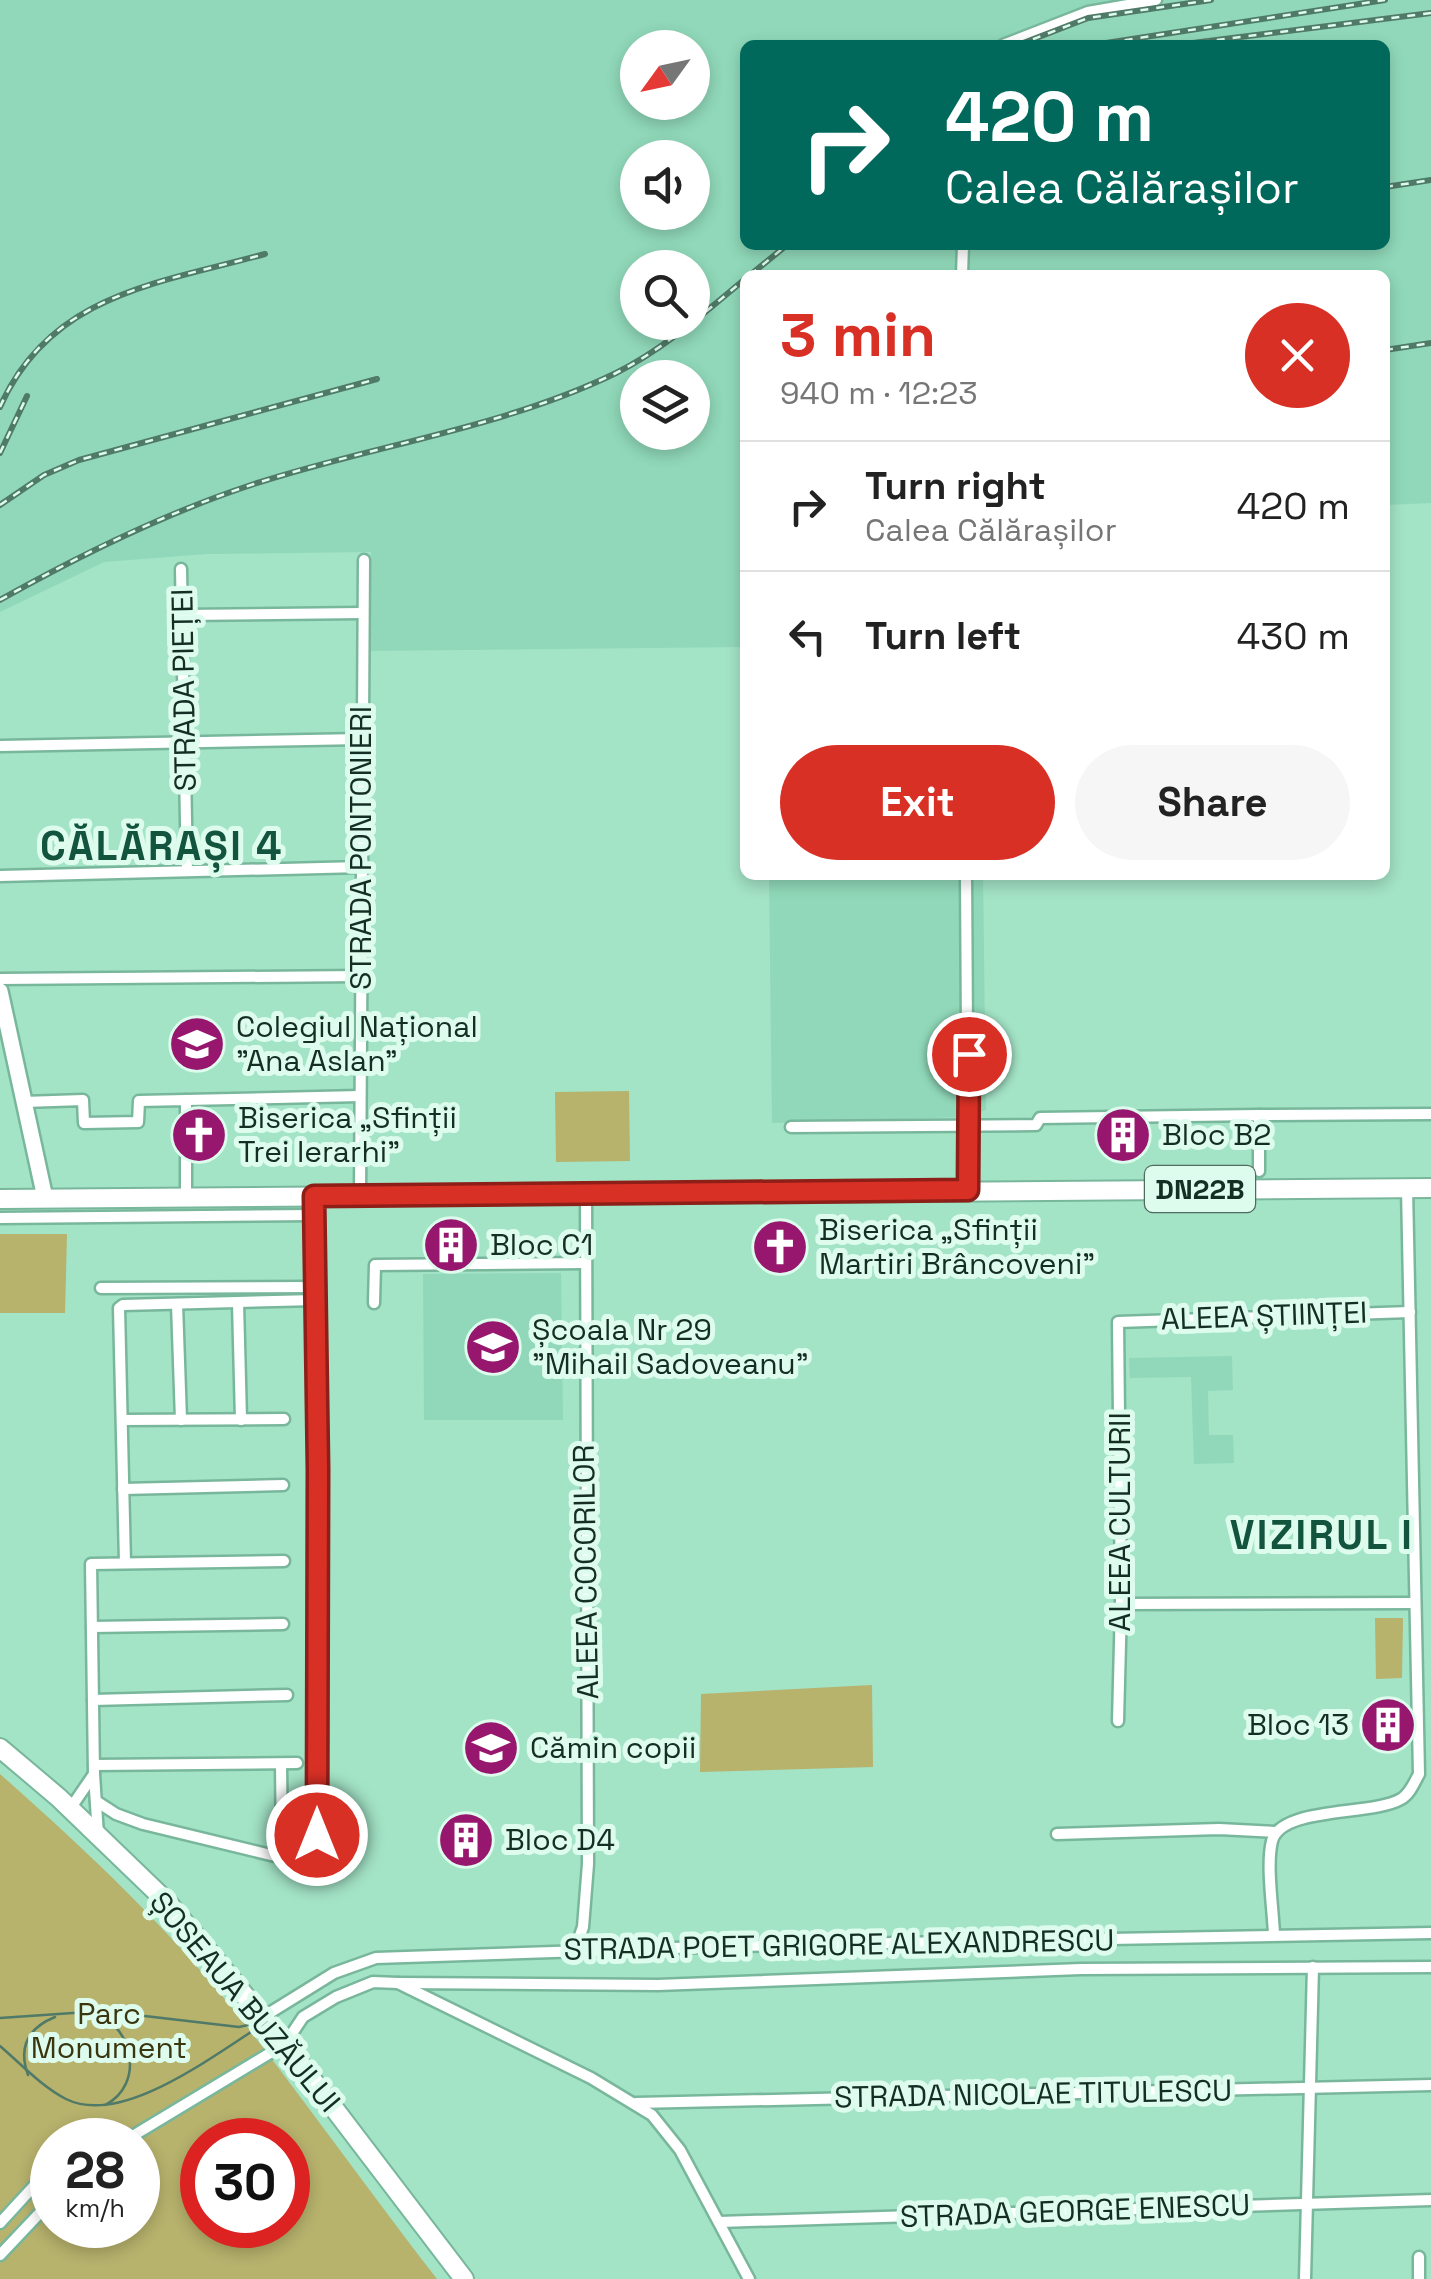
<!DOCTYPE html>
<html lang="en">
<head>
<meta charset="utf-8">
<style>
  body { margin:0; font-family:"Space Grotesk",sans-serif; background:#f6f6f6; color:#222; height:100vh; display:flex; flex-direction:column; font-size:38px; white-space:nowrap }
  * { box-sizing:border-box; margin:0 }
  p { font-size:32px; color:#767676 }
  .icon { flex:none; width:55px; height:55px; fill:none; stroke:currentColor; stroke-width:2; stroke-linecap:round; stroke-linejoin:round }
  .map { position:relative; flex:1; overflow:hidden }
  .details { position:absolute; left:740px; top:270px; width:650px; height:610px; display:flex; flex-direction:column; background:#fff; border-radius:15px; box-shadow:0 5px 15px #0003 }
  .details>* { flex:none }
  .guide { position:absolute; left:740px; top:40px; width:650px; height:210px; border-radius:15px; box-shadow:0 5px 15px #0003; background:#00695c; color:#fff; overflow:hidden }
  .needle { width:65px; rotate:237deg }
  .controls { position:absolute; left:620px; top:30px; display:grid; gap:20px }
  .controls a { display:grid; place-items:center; width:90px; height:90px; border-radius:50%; background:#fff; box-shadow:0 5px 15px #0003; font-size:50px }
  .speed { position:absolute; left:30px; top:2118px; display:flex; gap:20px; font-size:50px; font-weight:700; text-align:center }
  .speed>* { display:grid; place-content:center; width:130px; height:130px; border-radius:50%; background:#fff; box-shadow:0 5px 15px #0003; line-height:1 }
  .speed small { font-size:25px; font-weight:400 }
  .speed .limit { border:15px solid #d22; background:#fff; color:#111 }
  .pin { position:absolute; display:grid; place-items:center; width:85px; height:85px; color:#fff; margin:-42px; border:5px solid #fff; border-radius:50%; box-shadow:0 2px 10px #0007 }
  .me { position:absolute; width:110px; margin:-55px; rotate:0deg; stroke-linejoin:round; filter:drop-shadow(0 0 8px #0008) }
  .turn { display:flex; align-items:center; gap:35px; height:210px; padding:0 40px; font-size:45px }
  .turn .icon { width:130px; height:130px; stroke-width:2.5 }
  .turn b { display:block; font-size:70px; line-height:85px }
  .round { display:grid; place-items:center; flex:none; width:105px; height:105px; border-radius:52px; background:#f6f6f6 }
  .overview { display:flex; align-items:center; justify-content:space-between; height:170px; padding:0 40px }
  h1 { font-size:60px; font-weight:600; line-height:75px; color:#d93025 }
  .action { display:flex; gap:20px; margin-top:auto; padding:20px 40px }
  .action a { flex:1; height:115px; border-radius:60px; background:#d93025; color:#fff; font-size:40px; font-weight:600; line-height:115px; text-align:center }
  .action a+a { background:#f6f6f6; color:#222 }
  ul { padding:0; list-style:none }
  li { display:flex; align-items:center; gap:30px; height:130px; padding:0 40px; border-top:2px solid #e0e0e0 }
  li div { flex:1 }
  li b { display:block; font-size:38px }
  li em { font-style:normal }
  .map>svg:first-child { display:block }
  .built { fill:#90d8b9; fill-rule:evenodd }
  .green { fill:#b7b26c; fill-rule:evenodd }
  .lines { fill:none; stroke-linecap:round; stroke-linejoin:round }
  .street-casing { stroke:#79b79c; stroke-width:15 }
  .secondary-casing { stroke:#79b79c; stroke-width:20 }
  .primary-casing { stroke:#79b79c; stroke-width:22 }
  .street { stroke:#fff; stroke-width:10 }
  .secondary { stroke:#fff; stroke-width:15 }
  .primary { stroke:#fff; stroke-width:18 }
  .tram { stroke:#507a68; stroke-width:2.5 }
  .rail-casing { stroke:#507a68; stroke-width:6 }
  .rail { stroke:#ddfced; stroke-width:2.5; stroke-dasharray:8; stroke-linecap:butt }
  .route-casing { stroke:#8d1f18; stroke-width:25 }
  .route { stroke:#d93025; stroke-width:18 }
  .labels { text-anchor:middle; stroke-width:10; stroke-linejoin:round; paint-order:stroke }
  .shield { fill:#ddfced; stroke:#506c60; stroke-width:2.5 }
  .shield-label { font-size:28px; font-weight:bold; fill:#142e23 }
  .street-label { font-size:30px; fill:#142e23; stroke:#ddfced }
  .poi-label { font-size:30px; fill:#142e23; stroke:#ddfced; text-anchor:start }
  .park-label { font-size:30px; fill:#3a3710; stroke:#ddfced }
  .district-label { font-size:40px; font-weight:bold; letter-spacing:2.5px; fill:#12543e; stroke:#ddfced }
</style>
</head>
<body>
<div class="map">
<svg width="1431" height="2279" viewBox="0 0 1431 2279">
  <rect width="100%" height="100%" fill="#a3e3c6"/>
  <g class="built">
    <path d="M0,0h1431v503l-46,2v-230h-640v372l-377,4 3,-99 -164,2 -103,8 -104,50zM745,45h640v200h-640zM638,48h54v54h-54zM638,158h54v54h-54zM638,268h54v54h-54zM638,378h54v54h-54z"/>
    <polygon points="769,875 983,875 986,1110 963,1117 772,1123"/>
    <polygon points="561,1273 563,1420 424,1420 423,1274"/>
    <polygon points="1232,1356 1233,1390 1208,1391 1209,1435 1233,1435 1234,1463 1194,1464 1191,1377 1130,1378 1129,1358"/>
  </g>
  <g class="green">
    <polygon points="629,1091 630,1161 556,1162 555,1092"/>
    <polygon points="0,1234 67,1234 65,1313 0,1313"/>
    <polygon points="1375,1618 1403,1618 1402,1678 1376,1679"/>
    <polygon points="872,1685 873,1767 700,1772 701,1694"/>
    <path d="M0,1774c87,77 173,158 245,250 65,84 127,171 192,255h-437zM52,2140h86v85h-86zM202,2140h86v85h-86z"/>
  </g>
  <g class="lines">
    <g class="street-casing">
      <g id="street">
        <polyline points="1003,45 1088,12 1156,0"/>
        <polyline points="962,275 963,245"/>
        <polyline points="181,569 187,871"/>
        <polyline points="184,615 362,613"/>
        <polyline points="0,746 362,739"/>
        <polyline points="966,875 968,1190"/>
        <polyline points="0,876 361,867"/>
        <polyline points="0,979 361,976"/>
        <polyline points="186,1100 360,1096"/>
        <polyline points="24,1102 83,1100 84,1123 138,1122 139,1101 186,1100 186,1197"/>
        <polyline points="1259,1115 1431,1114"/>
        <polyline points="791,1127 1036,1125 1040,1118 1259,1115 1259,1171"/>
        <polyline points="360,1195 364,560"/>
        <polyline points="314,1196 318,1469 317,1870"/>
        <polyline points="0,1218 314,1215"/>
        <polyline points="101,1288 315,1287"/>
        <polyline points="238,1303 241,1420"/>
        <polyline points="374,1303 375,1265 584,1263"/>
        <polyline points="177,1304 181,1420"/>
        <polyline points="122,1420 284,1419"/>
        <polyline points="123,1489 283,1485"/>
        <polyline points="125,1563 119,1308 123,1305 316,1300"/>
        <polyline points="1121,1604 1413,1603"/>
        <polyline points="92,1627 283,1624"/>
        <polyline points="93,1700 287,1695"/>
        <polyline points="1118,1721 1121,1604 1118,1322 1410,1312"/>
        <polyline points="94,1765 297,1763"/>
        <polyline points="94,1774 91,1564 284,1561"/>
        <polyline points="96,1801 116,1814 143,1824 275,1856 282,1847 281,1764"/>
        <polyline points="70,1809 94,1774 98,1835"/>
        <polyline points="1057,1834 1219,1829 1276,1832"/>
        <path d="M1274,1935c-1,-27 -8,-70 -2,-94 9,-35 100,-25 129,-42 9,-5 13,-16 18,-25l-12,-586"/>
        <polyline points="575,1950 583,1927 588,1864 586,1194"/>
        <polyline points="398,1983 658,1985 1081,1969 1431,1967"/>
        <polyline points="263,2017 334,1973 376,1958 734,1946 1431,1933"/>
        <polyline points="636,2103 1431,2085"/>
        <polyline points="66,2140 79,2140"/>
        <polyline points="126,2140 285,2044 303,2017 336,1997 373,1982 398,1983 591,2078 652,2115 680,2150 749,2279"/>
        <path d="M52,2148c-13,13 -10,28 0,41"/>
        <polyline points="719,2222 1431,2200"/>
        <polyline points="0,2223 43,2176"/>
        <polyline points="0,2255 52,2200"/>
        <polyline points="1305,2279 1313,1967"/>
        <polyline points="1419,2279 1419,2257"/>
      </g>
    </g>
    <g class="secondary-casing">
      <polyline id="secondary" points="0,991 45,1198"/>
    </g>
    <g class="primary-casing">
      <g id="primary">
        <polyline points="0,1199 1431,1188"/>
        <polyline points="0,1748 58,1797 168,1903 285,2044 464,2279"/>
      </g>
    </g>
    <use href="#street" class="street"/>
    <use href="#secondary" class="secondary"/>
    <use href="#primary" class="primary"/>
    <g class="tram">
      <path d="M93,2013c41,12 52,72 12,92"/>
      <polyline points="0,2018 102,2011 239,2027 257,2023"/>
      <path d="M0,2046c20,17 42,41 66,53 58,29 152,-48 201,-77"/>
      <path d="M28,2075c-10,-28 0,-47 27,-58"/>
    </g>
    <g class="rail-casing">
      <g id="rail">
        <polyline points="1185,44 1431,13"/>
        <polyline points="1018,45 1088,18 1211,0"/>
        <polyline points="1093,45 1385,0"/>
        <polyline points="1385,187 1431,180"/>
        <polyline points="750,275 787,245"/>
        <polyline points="1385,350 1431,343"/>
        <path d="M0,407c50,-113 159,-124 265,-153"/>
        <polyline points="0,453 27,396"/>
        <polyline points="0,505 44,475 79,460 377,379"/>
        <path d="M0,600c82,-46 165,-87 254,-116 120,-39 249,-56 362,-111 48,-24 88,-60 129,-94"/>
      </g>
    </g>
    <use href="#rail" class="rail"/>
  </g>
  <g class="lines">
    <g class="route-casing">
      <polyline id="route" points="317,1835 318,1469 314,1196 968,1190 969,1054"/>
    </g>
    <use href="#route" class="route"/>
  </g>
  <defs>
    <g id="university-disc" transform="scale(2.875)"><circle r="9.5" fill="#97166e" stroke="#ddfced"/><path d="M0-5L7-2L0 1L-7-2ZM-4 1L0 2.5L4 1V4Q0 6-4 4Z" fill="#fff"/></g>
    <g id="church-disc" transform="scale(2.875)"><circle r="9.5" fill="#97166e" stroke="#ddfced"/><path d="M-1.2-6h2.4v3.5h3.3v2.4h-3.3V6h-2.4V-.1h-3.3v-2.4h3.3Z" fill="#fff"/></g>
    <g id="building-disc" transform="scale(2.875)"><circle r="9.5" fill="#97166e" stroke="#ddfced"/><path d="M-4-6H4V6H1V3H-1V6H-4ZM-2.5-4.3h1.7v1.8h-1.7ZM.8-4.3h1.7v1.8H.8ZM-2.5-1h1.7V.8h-1.7ZM.8-1h1.7V.8H.8Z" fill="#fff"/></g>
    <g id="school-disc" transform="scale(2.875)"><circle r="9.5" fill="#97166e" stroke="#ddfced"/><path d="M0-5L7-2L0 1L-7-2ZM-4 1L0 2.5L4 1V4Q0 6-4 4Z" fill="#fff"/></g>
  </defs>
  <g fill-rule="evenodd">
    <use href="#university-disc" x="197" y="1044"/>
    <use href="#church-disc" x="199" y="1135"/>
    <use href="#building-disc" x="1123" y="1135"/>
    <use href="#building-disc" x="451" y="1245"/>
    <use href="#church-disc" x="780" y="1247"/>
    <use href="#school-disc" x="493" y="1347"/>
    <use href="#building-disc" x="1388" y="1725"/>
    <use href="#school-disc" x="491" y="1748"/>
    <use href="#building-disc" x="466" y="1840"/>
  </g>
  <g class="labels">
    <rect class="shield" x="1145" y="1166" width="110" height="46" rx="8"/>
    <g class="shield-label">
      <text x="1200" y="1199">DN22B</text>
    </g>
    <g class="street-label">
      <text transform="translate(184 690) rotate(-91)" y="10">STRADA PIEȚEI</text>
      <text transform="translate(361 848) rotate(-90)" y="10">STRADA PONTONIERI</text>
      <text transform="translate(1264 1316) rotate(-2)" y="10">ALEEA ȘTIINȚEI</text>
      <text transform="translate(1120 1522) rotate(-90)" y="10">ALEEA CULTURII</text>
      <text transform="translate(586 1572) rotate(-91)" y="10">ALEEA COCORILOR</text>
      <text transform="translate(839 1945) rotate(-1)" y="10">STRADA POET GRIGORE ALEXANDRESCU</text>
      <text transform="translate(245 2002) rotate(50)" y="10">ȘOSEAUA BUZĂULUI</text>
      <text transform="translate(1033 2094) rotate(-1)" y="10">STRADA NICOLAE TITULESCU</text>
      <text transform="translate(1075 2211) rotate(-2)" y="10">STRADA GEORGE ENESCU</text>
    </g>
    <g class="poi-label">
      <text x="236" y="1037">Colegiul Național<tspan x="236" dy="34">"Ana Aslan"</tspan></text>
      <text x="238" y="1128">Biserica „Sfinții<tspan x="238" dy="34">Trei Ierarhi"</tspan></text>
      <text x="1162" y="1145">Bloc B2</text>
      <text x="819" y="1240">Biserica „Sfinții<tspan x="819" dy="34">Martiri Brâncoveni"</tspan></text>
      <text x="490" y="1255">Bloc C1</text>
      <text x="532" y="1340">Școala Nr 29<tspan x="532" dy="34">"Mihail Sadoveanu"</tspan></text>
      <text x="1349" y="1735" text-anchor="end">Bloc 13</text>
      <text x="530" y="1758">Cămin copii</text>
      <text x="505" y="1850">Bloc D4</text>
    </g>
    <g class="park-label">
      <text x="109" y="2024">Parc<tspan x="109" dy="34">Monument</tspan></text>
    </g>
    <g class="district-label">
      <text x="162" y="860">CĂLĂRAȘI 4</text>
      <text x="1322" y="1549">VIZIRUL I</text>
    </g>
  </g>
</svg>
<div class="controls">
<a><svg class="needle" viewBox="-14 -14 28 28"><path d="M0-13l5 13h-10z" fill="#e53935"/><path d="M0 13l5-13h-10z" fill="#767676"/></svg></a>
<a><svg class="icon" aria-label="sound" viewBox="0 0 24 24"><path d="M4 9h4l5-4v14l-5-4H4zM17 9q2 3 0 6"/></svg></a>
<a><svg class="icon" aria-label="search" viewBox="0 0 24 24"><circle cx="10" cy="10" r="6"/><path d="M15 15l6 6"/></svg></a>
<a><svg class="icon" aria-label="layers" viewBox="0 0 24 24"><path d="M12 4l9 5-9 5-9-5zM3 14l9 5 9-5"/></svg></a>
</div>
<div class="speed"><div>28<small>km/h</small></div><div class="limit">30</div></div>
<div class="pin" style="left:969px;top:1054px;background:#d93025"><svg class="icon" aria-label="arrive" viewBox="0 0 24 24"><path d="M6 21V4h12l-3 4 3 4H6"/></svg></div>
<svg class="me" style="left:317px;top:1835px" viewBox="-20 -20 40 40"><circle r="17" fill="#d93025" stroke="#fff" stroke-width="3"/><path d="M0-11L8 9 0 5-8 9z" fill="#fff"/></svg>
<div class="guide">
<div class="turn"><svg class="icon" aria-label="right" viewBox="0 0 24 24"><path d="M7 20v-9h11M14 6l5 5-5 5"/></svg><div><b>420 m</b>Calea Călărașilor</div></div>
</div>
<section class="details">
<div class="overview"><div><h1>3 min</h1><p>940 m · 12:23</p></div><a class="round" style="background:#d93025;color:#fff"><svg class="icon" aria-label="close" viewBox="0 0 24 24"><path d="M6 6l12 12M18 6L6 18"/></svg></a></div>
<ul>
<li><svg class="icon" aria-label="right" viewBox="0 0 24 24"><path d="M7 20v-9h11M14 6l5 5-5 5"/></svg><div><b>Turn right</b><p>Calea Călărașilor</p></div><em>420 m</em></li>
<li><svg class="icon" aria-label="left" viewBox="0 0 24 24"><path d="M17 20v-9H6M10 6l-5 5 5 5"/></svg><div><b>Turn left</b></div><em>430 m</em></li>
</ul>
<div class="action"><a>Exit</a><a>Share</a></div>
</section>
</div>
</body>
</html>
